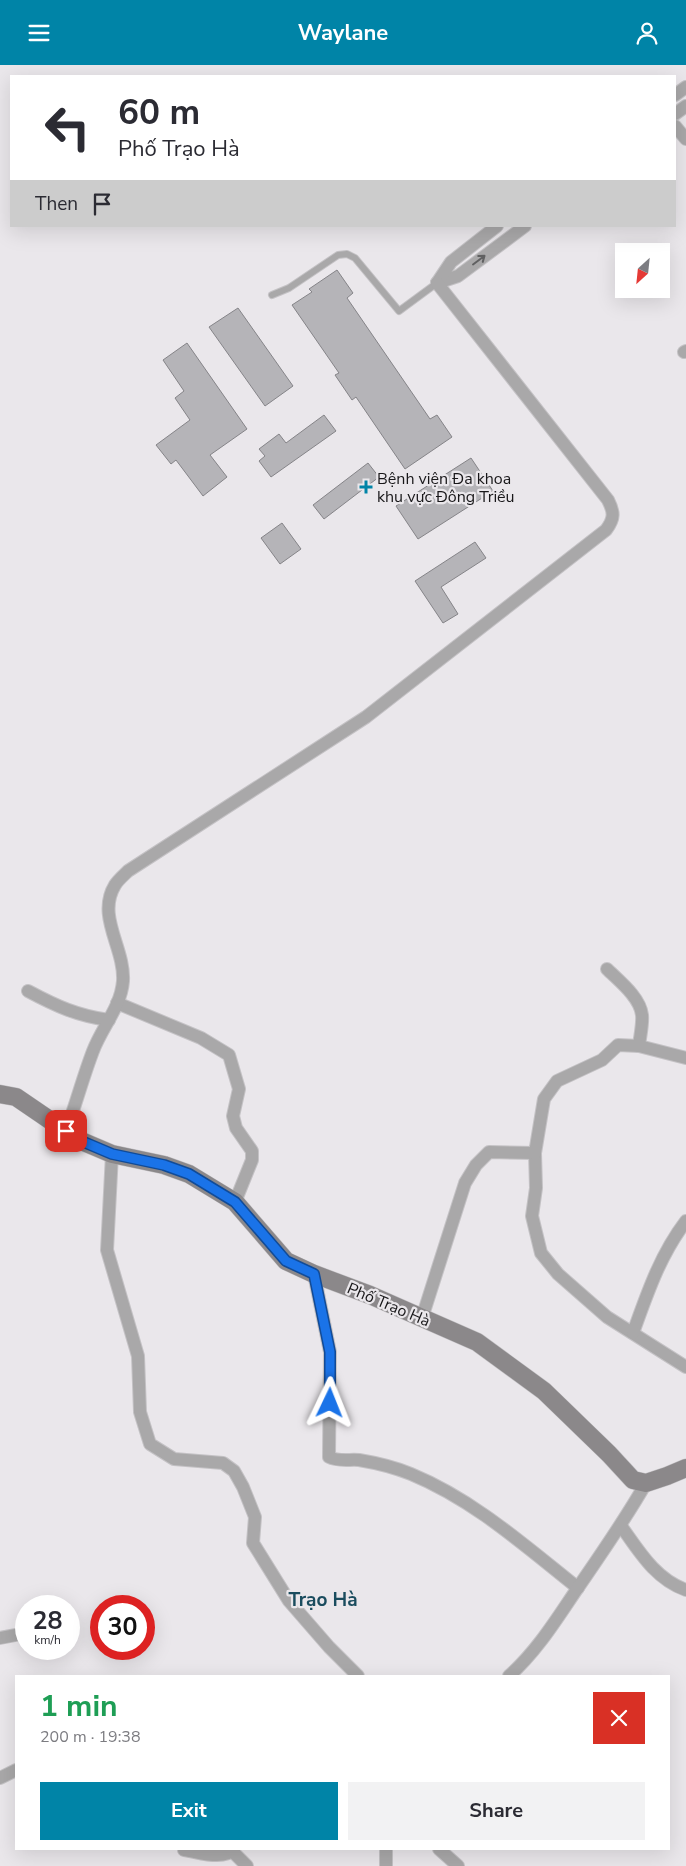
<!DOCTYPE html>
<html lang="en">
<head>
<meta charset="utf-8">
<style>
  body { margin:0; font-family:"Nunito Sans",sans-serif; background:#f2f2f3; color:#2b2b33; height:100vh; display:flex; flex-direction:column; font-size:19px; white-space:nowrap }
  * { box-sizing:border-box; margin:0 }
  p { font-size:16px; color:#7c7c81 }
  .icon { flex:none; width:28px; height:28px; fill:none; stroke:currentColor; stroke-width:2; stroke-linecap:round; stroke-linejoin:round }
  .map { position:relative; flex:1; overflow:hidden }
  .panel { position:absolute; left:15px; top:1610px; width:655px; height:175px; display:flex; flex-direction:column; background:#fff; border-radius:0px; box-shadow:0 5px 20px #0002 }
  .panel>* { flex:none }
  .top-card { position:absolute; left:10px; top:10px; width:666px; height:152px; border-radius:0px; box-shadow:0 5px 20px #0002; background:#fff; color:#2b2b33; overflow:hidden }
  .needle { width:32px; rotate:207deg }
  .fabs { position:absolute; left:615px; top:178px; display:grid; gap:10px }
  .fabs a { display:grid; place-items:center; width:55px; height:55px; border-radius:0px; background:#fff; box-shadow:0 5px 20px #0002; font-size:25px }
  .speed { position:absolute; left:15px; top:1530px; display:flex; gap:10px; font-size:25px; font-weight:700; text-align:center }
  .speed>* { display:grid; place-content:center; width:65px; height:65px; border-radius:50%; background:#fff; box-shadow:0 5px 20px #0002; line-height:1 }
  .speed small { font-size:12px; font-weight:400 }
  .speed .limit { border:8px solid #d22; background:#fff; color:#111 }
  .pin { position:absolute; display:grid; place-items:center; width:42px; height:42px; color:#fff; margin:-21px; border-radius:10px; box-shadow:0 2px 8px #0006 }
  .me { position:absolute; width:55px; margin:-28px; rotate:2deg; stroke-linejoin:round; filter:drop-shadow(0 0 4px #0008) }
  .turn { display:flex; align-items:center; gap:18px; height:105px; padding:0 25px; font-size:22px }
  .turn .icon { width:65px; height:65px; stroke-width:2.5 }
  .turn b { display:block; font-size:35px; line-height:42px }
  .then { display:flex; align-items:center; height:48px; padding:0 25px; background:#0003; gap:10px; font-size:19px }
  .round { display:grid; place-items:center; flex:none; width:52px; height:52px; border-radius:0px; background:#f2f2f3 }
  .headline { display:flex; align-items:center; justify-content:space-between; height:85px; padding:0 25px }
  h1 { font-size:30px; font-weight:700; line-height:38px; color:#1e9e55 }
  .primary-button { display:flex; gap:10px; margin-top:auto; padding:10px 25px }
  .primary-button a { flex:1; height:58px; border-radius:0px; background:#0084a7; color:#fff; font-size:20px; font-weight:700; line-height:58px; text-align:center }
  .primary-button a+a { background:#f2f2f3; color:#2b2b33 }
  header { display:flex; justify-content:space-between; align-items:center; height:65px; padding:0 25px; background:#0084a7; color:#fff; font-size:22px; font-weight:700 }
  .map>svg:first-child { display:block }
  .building { fill:#b5b4b8; stroke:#858488 }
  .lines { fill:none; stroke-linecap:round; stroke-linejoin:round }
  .lane-casing { stroke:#c4c2c5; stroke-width:8 }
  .street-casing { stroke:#c4c2c5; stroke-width:14 }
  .secondary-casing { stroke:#c4c2c5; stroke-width:19 }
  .lane { stroke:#a9a8a9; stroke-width:6 }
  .street { stroke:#a9a8a9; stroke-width:12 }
  .secondary { stroke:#8b888a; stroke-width:18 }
  .oneway { stroke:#606061 }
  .route-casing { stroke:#114b97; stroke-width:12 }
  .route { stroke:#1a73e8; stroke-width:9 }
  .poi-dot { fill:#0084a7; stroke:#eae7eb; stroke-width:2 }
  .labels { text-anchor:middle; stroke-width:4.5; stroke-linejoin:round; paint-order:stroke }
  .poi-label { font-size:16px; fill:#181719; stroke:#eae7eb; text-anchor:start }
  .street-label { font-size:16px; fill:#181719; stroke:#eae7eb }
  .quarter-label { font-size:19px; font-weight:bold; fill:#1a4c5e; stroke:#eae7eb }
</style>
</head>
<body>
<header><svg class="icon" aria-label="menu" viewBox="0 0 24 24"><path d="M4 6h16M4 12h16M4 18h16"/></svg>Waylane<svg class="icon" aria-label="person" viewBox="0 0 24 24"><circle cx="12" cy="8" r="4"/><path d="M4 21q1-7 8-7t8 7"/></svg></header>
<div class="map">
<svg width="686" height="1801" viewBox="0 0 686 1801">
  <rect width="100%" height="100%" fill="#eae7eb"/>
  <g class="building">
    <polygon points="337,205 353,228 347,233 430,354 437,350 452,372 405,404 356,332 352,335 335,310 339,308 292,240 312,227 309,224"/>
    <polygon points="238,243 293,321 265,341 209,262"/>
    <polygon points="187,278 247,364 210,390 227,412 203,431 176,395 171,399 156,380 190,355 175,333 184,326 163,295"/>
    <polygon points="324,350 336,366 271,412 259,396 265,391 259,384 279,369 286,378"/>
    <polygon points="471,393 493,426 418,474 396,441"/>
    <polygon points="368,398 379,412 324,454 313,440"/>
    <polygon points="282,458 301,484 280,499 261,473"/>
    <polygon points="475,477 486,493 441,522 458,549 443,558 415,516"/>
  </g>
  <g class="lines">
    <g class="lane-casing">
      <polyline id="lane" points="272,230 289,223 338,190 347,189 355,193 399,246 437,218"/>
    </g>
    <g class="street-casing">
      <g id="street">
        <polyline points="675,30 686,22"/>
        <polyline points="675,49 686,41"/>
        <polyline points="675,61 686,74"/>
        <polyline points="437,218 458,211 525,161"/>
        <polyline points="437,218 451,197 497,161"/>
        <polyline points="684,287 686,286"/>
        <path d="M607,904c12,12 33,28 35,46 1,9 -2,21 -3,31"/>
        <path d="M28,926c28,15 50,25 81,29"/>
        <polyline points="117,938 201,973 229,990 239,1024 233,1051 236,1063 252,1086 252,1095 235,1137"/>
        <path d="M66,1066c10,-27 17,-54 27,-80 9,-24 28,-44 30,-70 2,-33 -27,-65 -8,-96 3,-5 9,-10 13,-14l238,-154 240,-187c9,-12 8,-18 2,-30l-171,-217"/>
        <polyline points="535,1088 536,1123 532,1151 541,1188 558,1209 607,1252 686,1302"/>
        <polyline points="112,1089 107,1185 138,1291 140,1347 150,1379 174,1394 223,1398 234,1406 243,1422 255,1452 253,1478 289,1536 329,1582 358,1611"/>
        <path d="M314,1209l16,78 -1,105c9,5 21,2 30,3 18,3 35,7 52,14 63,26 114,72 167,114"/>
        <polyline points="422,1253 465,1118 476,1100 489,1087 535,1088 544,1034 557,1016 602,995 618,980 639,981 686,993"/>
        <path d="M633,1268c14,-39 27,-78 53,-112"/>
        <path d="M621,1461c18,25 34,53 65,64"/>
        <polyline points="0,1573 26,1568"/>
        <path d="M509,1611c28,-25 47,-56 68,-87 24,-35 48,-69 69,-106"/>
        <polyline points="0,1713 16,1705"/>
        <polyline points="386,1784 386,1801"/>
        <polyline points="439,1784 458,1801"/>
        <path d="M184,1785c15,2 39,11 50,-1"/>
        <polyline points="232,1786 247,1801"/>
      </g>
    </g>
    <g class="secondary-casing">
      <polyline id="secondary" points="0,1029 16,1032 79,1075 112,1089 164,1100 189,1109 235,1137 286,1196 314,1209 370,1230 477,1277 544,1326 609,1389 633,1415 646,1418 667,1411 686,1403"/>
    </g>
    <use href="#lane" class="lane"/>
    <use href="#street" class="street"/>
    <use href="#secondary" class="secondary"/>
  </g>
  <defs><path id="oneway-shaft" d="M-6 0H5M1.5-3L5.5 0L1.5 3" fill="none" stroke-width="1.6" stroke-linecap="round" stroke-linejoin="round" transform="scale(1.25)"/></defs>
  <use class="oneway" href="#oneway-shaft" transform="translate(479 195) rotate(-37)"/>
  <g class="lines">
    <g class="route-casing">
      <polyline id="route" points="66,1066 79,1075 112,1089 164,1100 189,1109 235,1137 286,1196 314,1209 330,1287 330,1338"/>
    </g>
    <use href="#route" class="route"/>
  </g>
  <path class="poi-dot" d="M363.5 414.5h5v5h5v5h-5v5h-5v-5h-5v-5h5z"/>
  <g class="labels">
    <g class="poi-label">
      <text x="377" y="419">Bệnh viện Đa khoa<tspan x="377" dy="18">khu vực Đông Triều</tspan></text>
    </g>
    <g class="street-label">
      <text transform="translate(389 1239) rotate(23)" y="6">Phố Trạo Hà</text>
    </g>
    <g class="quarter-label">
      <text x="323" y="1541">Trạo Hà</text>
    </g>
  </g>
</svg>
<div class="fabs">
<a><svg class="needle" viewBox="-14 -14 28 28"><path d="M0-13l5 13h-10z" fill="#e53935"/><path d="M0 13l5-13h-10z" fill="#7c7c81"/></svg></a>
</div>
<div class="speed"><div>28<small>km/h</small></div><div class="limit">30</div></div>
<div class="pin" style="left:66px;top:1066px;background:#d93025"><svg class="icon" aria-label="arrive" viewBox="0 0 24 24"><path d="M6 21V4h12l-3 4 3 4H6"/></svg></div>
<svg class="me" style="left:330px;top:1338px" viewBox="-20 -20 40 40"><path d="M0-17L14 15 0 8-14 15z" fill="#1a73e8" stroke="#fff" stroke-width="4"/></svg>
<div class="top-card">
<div class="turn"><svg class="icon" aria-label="left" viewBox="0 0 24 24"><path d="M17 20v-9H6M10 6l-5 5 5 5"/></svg><div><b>60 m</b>Phố Trạo Hà</div></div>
<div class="then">Then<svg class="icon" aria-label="arrive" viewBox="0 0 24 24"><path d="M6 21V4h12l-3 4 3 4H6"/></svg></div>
</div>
<section class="panel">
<div class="headline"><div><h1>1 min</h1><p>200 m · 19:38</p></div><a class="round" style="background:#d93025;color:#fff"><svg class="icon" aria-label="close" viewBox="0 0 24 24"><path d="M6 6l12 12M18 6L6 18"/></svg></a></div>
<div class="primary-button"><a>Exit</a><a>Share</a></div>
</section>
</div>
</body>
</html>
